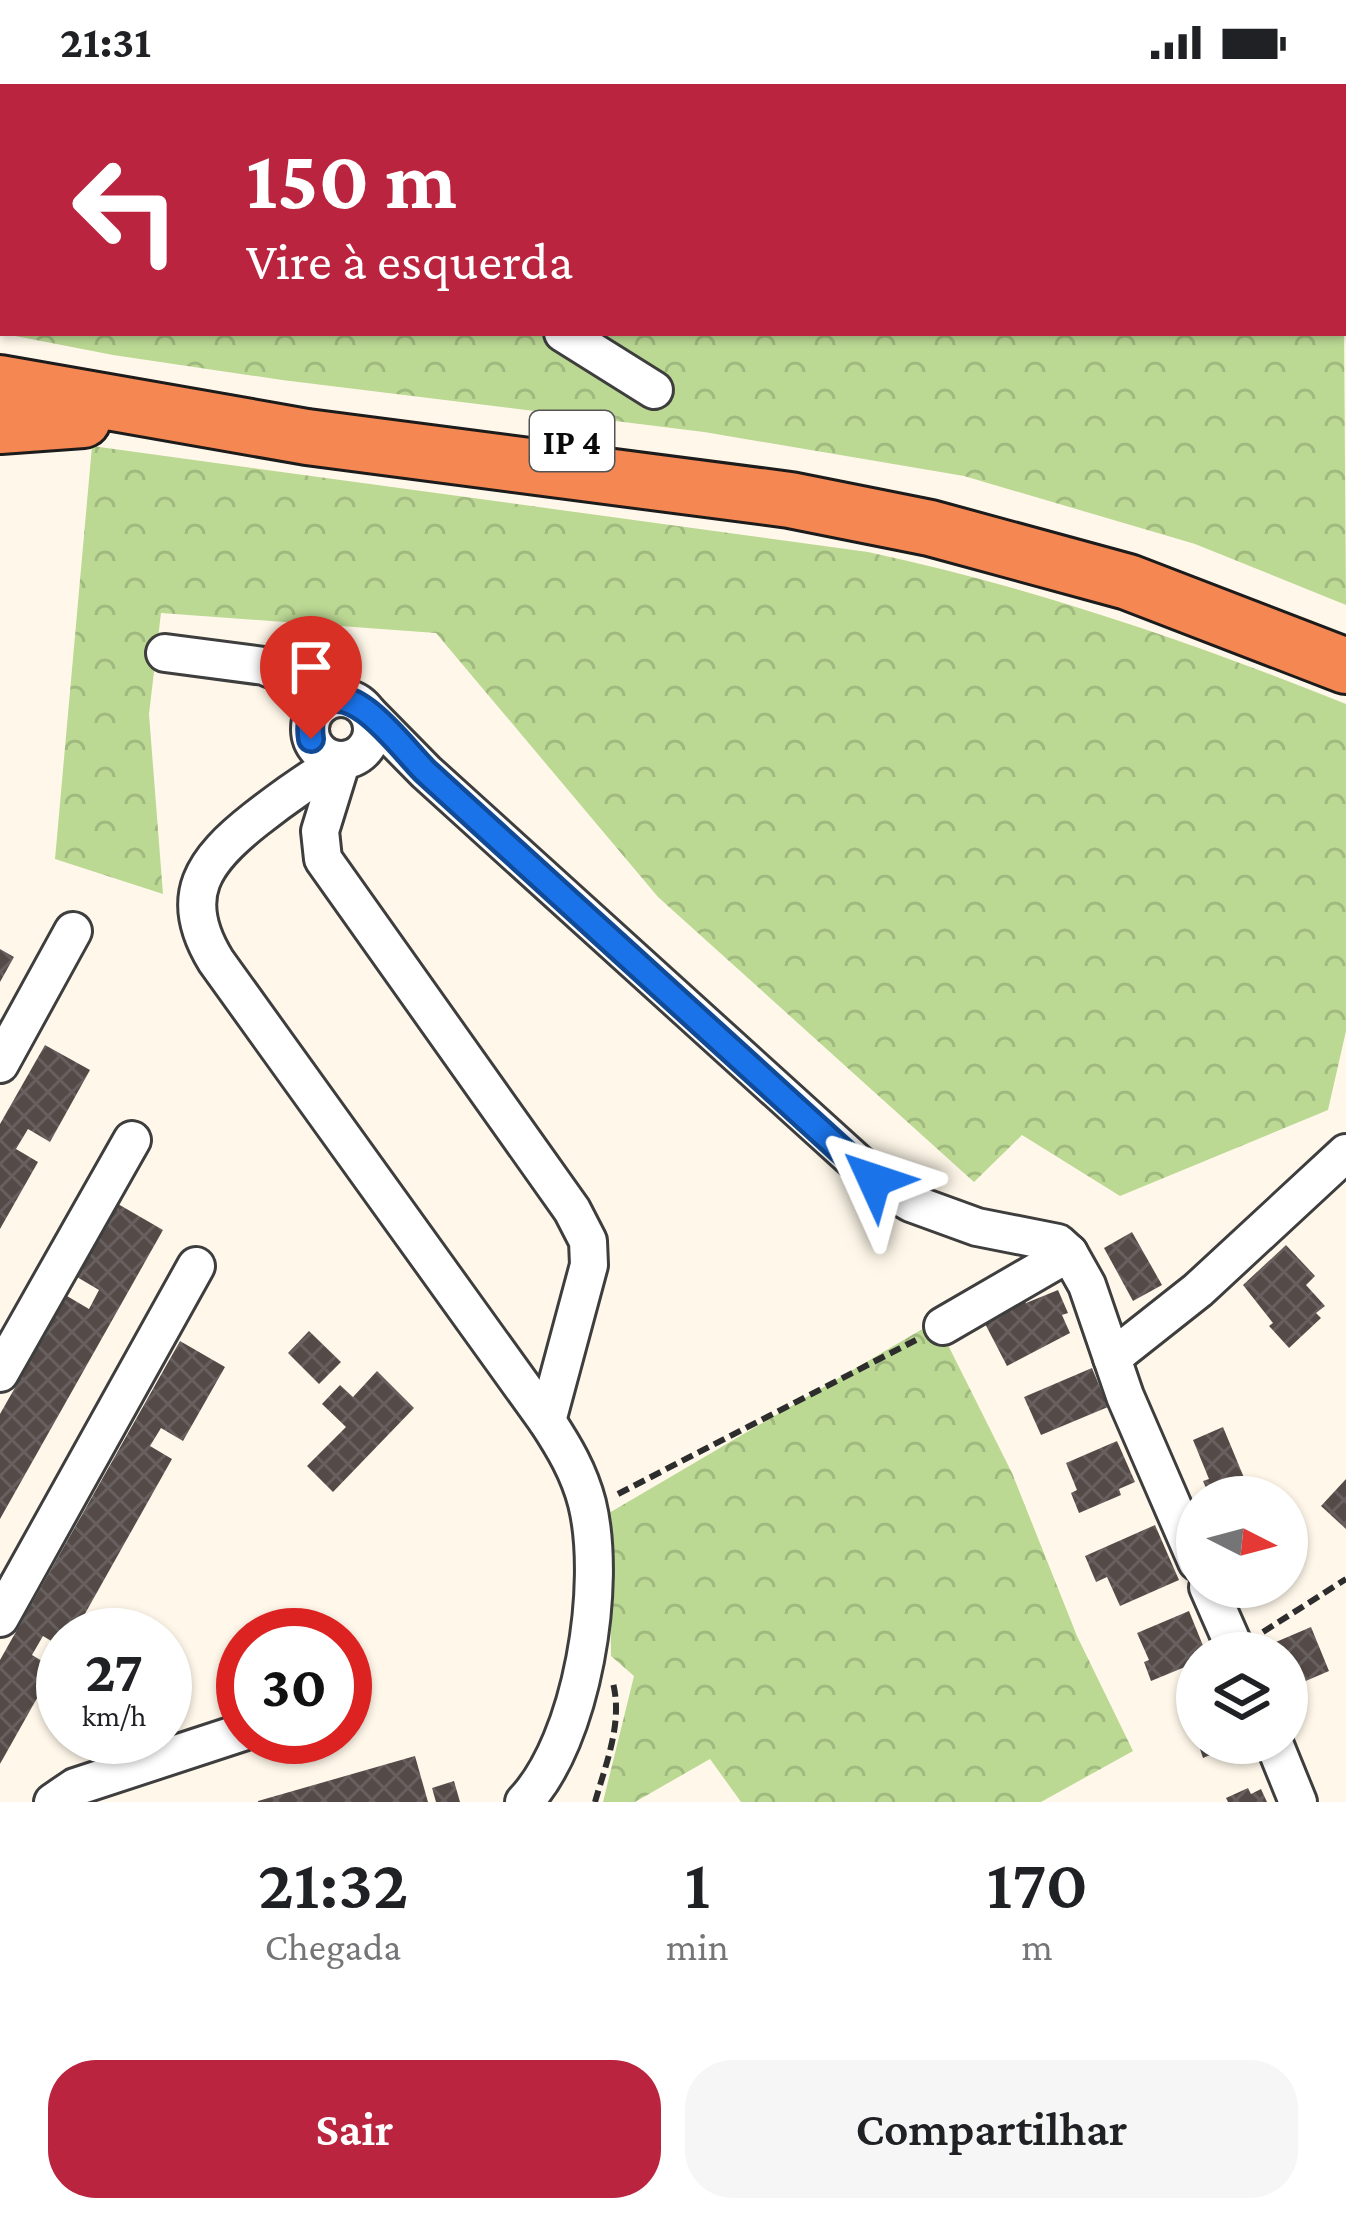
<!DOCTYPE html>
<html lang="pt">
<head>
<meta charset="utf-8">
<style>
  body { margin:0; font-family:"Crimson Pro",serif; background:#f6f6f6; color:#202124; height:100vh; display:flex; flex-direction:column; font-size:45px; white-space:nowrap }
  * { box-sizing:border-box; margin:0 }
  p { font-size:39px; color:#757577 }
  .icon { flex:none; width:66px; height:66px; fill:none; stroke:currentColor; stroke-width:2; stroke-linecap:round; stroke-linejoin:round }
  .map { position:relative; height:1718px; overflow:hidden }
  .drawer { display:flex; flex-direction:column; background:#fff; flex:1 }
  .drawer>* { flex:none }
  .guide { position:absolute; left:0px; top:0px; width:1347px; height:252px; box-shadow:0 3px 9px #0004; background:#bb243f; color:#fff; overflow:hidden }
  .needle { width:78px; rotate:96deg }
  .controls { position:absolute; left:1176px; top:1392px; display:grid; gap:24px }
  .controls a { display:grid; place-items:center; width:132px; height:132px; border-radius:50%; background:#fff; box-shadow:0 3px 9px #0004; font-size:60px }
  .speed { position:absolute; left:36px; top:1524px; display:flex; gap:24px; font-size:60px; font-weight:700; text-align:center }
  .speed>* { display:grid; place-content:center; width:156px; height:156px; border-radius:50%; background:#fff; box-shadow:0 3px 9px #0004; line-height:1 }
  .speed small { font-size:30px; font-weight:400 }
  .speed .limit { border:18px solid #d22; background:#fff; color:#111 }
  .pin { position:absolute; display:grid; place-items:center; width:102px; height:102px; color:#fff; margin:-123px -51px; border-radius:50% 50% 50% 0; rotate:-45deg; box-shadow:0 0 12px #0007 }
  .pin .icon { rotate:45deg }
  .me { position:absolute; width:132px; margin:-66px; rotate:312deg; stroke-linejoin:round; filter:drop-shadow(0 0 9px #0008) }
  .turn { display:flex; align-items:center; gap:42px; height:252px; padding:0 48px; font-size:54px }
  .turn .icon { width:156px; height:156px; stroke-width:2.5 }
  .turn b { display:block; font-size:84px; line-height:102px }
  .eta { display:flex; justify-content:space-evenly; align-items:center; height:204px; text-align:center }
  .eta b { font-size:72px; font-weight:600; line-height:84px }
  .action { display:flex; gap:24px; margin-top:auto; padding:24px 48px }
  .action a { flex:1; height:138px; border-radius:48px; background:#bb243f; color:#fff; font-size:48px; font-weight:600; line-height:138px; text-align:center }
  .action a+a { background:#f6f6f6; color:#202124 }
  .status { display:flex; justify-content:space-between; align-items:center; height:84px; padding:0 60px; background:#fff; direction:ltr }
  .status svg { height:33px; fill:currentColor }
  .map>svg:first-child { display:block }
  .forest { fill:url(#forest-crowns) }
  .building { fill:url(#building-cross-hatch) }
  .lines { fill:none; stroke-linecap:round; stroke-linejoin:round }
  .minor-casing { stroke:#3e3e3e; stroke-width:42 }
  .major-casing { stroke:#1c1c1c; stroke-width:51 }
  .highway-casing { stroke:#1c1c1c; stroke-width:60 }
  .path { stroke:#2d2d2d; stroke-width:6; stroke-dasharray:12 6; stroke-linecap:butt }
  .minor { stroke:#fff; stroke-width:36 }
  .major { stroke:#f9c060; stroke-width:45 }
  .highway { stroke:#f58752; stroke-width:54 }
  .route-casing { stroke:#114b97; stroke-width:30 }
  .route { stroke:#1a73e8; stroke-width:21 }
  .labels { text-anchor:middle; stroke-width:12; stroke-linejoin:round; paint-order:stroke }
  .shield { fill:#fff; stroke:#545454; stroke-width:3 }
  .shield-label { font-size:36px; font-weight:bold; fill:#0b0b0b }
</style>
</head>
<body>
<div class="status"><b>21:31</b><svg viewBox="0 0 49 12"><path d="M0 12V9h3v3zM5 12V6h3v6zM10 12V3h3v9zM15 12V0h3v12zM26 1h20v11H26zM47 4h2v5h-2z"/></svg></div>
<div class="map">
<svg width="1346" height="1718" viewBox="0 0 1346 1718">
  <defs>
    <pattern id="forest-crowns" width="20" height="18" patternUnits="userSpaceOnUse" patternTransform="scale(3)"><rect width="20" height="18" fill="#bcd994"/><path d="M2 6a3 3 0 1 1 6 0M12 15a3 3 0 1 1 6 0" fill="none" stroke="#a0b97e"/></pattern>
    <pattern id="building-cross-hatch" width="8" height="8" patternUnits="userSpaceOnUse" patternTransform="scale(3)"><rect width="8" height="8" fill="#544b48"/><path d="M0 0l8 8M0 8l8-8" fill="none" stroke="#68605e"/></pattern>
  </defs>
  <rect width="100%" height="100%" fill="#fff8ea"/>
  <g class="forest">
    <polygon points="0,0 323,0 3,3 0,79"/>
    <polygon points="437,0 656,0 658,3 432,3"/>
    <polygon points="703,0 1346,0 1346,181 1344,3"/>
    <polygon points="0,141 3,141 3,249 1344,249 1344,240 1346,521 1195,460 964,392 704,348 282,296 113,271 0,249"/>
    <path d="M92,362l776,106c164,35 323,90 478,152v327l-18,79 -208,86 -98,-61 -48,47 -316,-285 -222,-264 -275,-20 -12,101 14,180 -108,-35z"/>
    <polygon points="936,1237 1012,1389 1077,1552 1133,1667 1041,1718 741,1718 710,1675 635,1718 603,1718 634,1592 611,1572 609,1429"/>
  </g>
  <g class="building">
    <polygon points="0,865 14,873 0,898"/>
    <polygon points="45,961 90,986 50,1058 28,1045 16,1065 38,1078 0,1145 0,1040"/>
    <polygon points="118,1120 163,1146 0,1435 0,1330 67,1212 89,1225 99,1206 77,1193"/>
    <polygon points="1132,1148 1162,1201 1133,1217 1104,1164"/>
    <polygon points="1286,1161 1315,1192 1306,1201 1325,1222 1316,1229 1321,1234 1289,1264 1269,1242 1273,1239 1243,1201"/>
    <polygon points="1058,1206 1068,1229 1062,1231 1070,1249 1007,1282 981,1232 1022,1210 1026,1219"/>
    <polygon points="309,1247 341,1278 319,1300 288,1269"/>
    <polygon points="180,1257 225,1283 183,1357 161,1344 150,1362 172,1375 73,1551 63,1551 63,1564 43,1552 32,1571 54,1584 0,1680 0,1576"/>
    <polygon points="1092,1284 1108,1323 1041,1351 1024,1313"/>
    <polygon points="377,1287 414,1324 333,1408 307,1382 346,1343 322,1320 340,1301 353,1313"/>
    <polygon points="1223,1343 1252,1413 1210,1413 1203,1397 1209,1395 1193,1356"/>
    <polygon points="1117,1357 1135,1398 1119,1405 1121,1411 1079,1429 1071,1409 1077,1406 1066,1379"/>
    <polygon points="1346,1395 1346,1445 1321,1422"/>
    <polygon points="1155,1441 1179,1496 1120,1522 1107,1493 1096,1498 1085,1472"/>
    <polygon points="1189,1527 1206,1569 1197,1569 1197,1578 1151,1597 1144,1578 1149,1576 1137,1549"/>
    <polygon points="1311,1543 1329,1587 1287,1605 1287,1569 1264,1569 1262,1564"/>
    <polygon points="1197,1621 1197,1656 1185,1626"/>
    <polygon points="1198,1659 1240,1659 1203,1674"/>
    <polygon points="415,1672 428,1718 258,1718 258,1717"/>
    <polygon points="454,1697 460,1718 436,1718 432,1704"/>
    <polygon points="1248,1704 1251,1710 1261,1705 1267,1718 1228,1718 1226,1714"/>
  </g>
  <g class="lines">
    <g class="minor-casing">
      <g id="minor">
        <polyline points="416,3 420,0"/>
        <polyline points="563,249 654,306"/>
        <polyline points="165,569 264,582 341,613"/>
        <circle cx="341" cy="645" r="31"/>
        <polyline points="368,629 426,688 885,1104 911,1119 977,1143 1058,1159 1069,1169 1087,1201 1125,1312 1197,1478"/>
        <path d="M342,676c-31,18 -58,37 -86,59 -52,41 -80,77 -40,142l331,460c17,26 32,51 40,82 20,81 -4,237 -63,299"/>
        <polyline points="342,676 320,747 323,775 572,1126 588,1157 589,1181 547,1337"/>
        <polyline points="0,980 73,847"/>
        <polyline points="943,1242 1069,1169"/>
        <polyline points="1112,1274 1198,1206 1346,1069"/>
        <polyline points="0,1289 132,1056"/>
        <polyline points="1208,1503 1237,1569"/>
        <polyline points="0,1534 196,1182"/>
        <polyline points="1274,1659 1298,1718"/>
        <polyline points="53,1718 75,1703 243,1648"/>
      </g>
    </g>
    <g class="major-casing">
      <g id="major">
        <polyline points="371,3 375,0"/>
        <polyline points="0,112 3,112"/>
      </g>
    </g>
    <g class="highway-casing">
      <g id="highway">
        <polyline points="677,0 679,3"/>
        <polyline points="1344,210 1346,211"/>
        <polyline points="0,299 307,353 790,416 930,444 1128,498 1346,582"/>
        <polyline points="0,342 83,336"/>
      </g>
    </g>
    <g class="path">
      <polyline points="1336,0 1337,3"/>
      <polyline points="1344,21 1346,26"/>
      <polyline points="618,1410 916,1256"/>
      <polyline points="1263,1548 1346,1495"/>
      <path d="M595,1718c11,-39 28,-79 18,-119"/>
    </g>
    <use href="#minor" class="minor"/>
    <use href="#major" class="major"/>
    <use href="#highway" class="highway"/>
  </g>
  <g class="lines">
    <g class="route-casing">
      <path id="route" d="M311,655c-2,-14 -1,-26 11,-35 32,-25 82,47 104,68l448,408"/>
    </g>
    <use href="#route" class="route"/>
  </g>
  <g class="labels">
    <rect class="shield" x="530" y="327" width="84" height="60" rx="9"/>
    <g class="shield-label">
      <text x="572" y="370">IP 4</text>
    </g>
  </g>
</svg>
<div class="controls">
<a><svg class="needle" viewBox="-14 -14 28 28"><path d="M0-13l5 13h-10z" fill="#e53935"/><path d="M0 13l5-13h-10z" fill="#757577"/></svg></a>
<a><svg class="icon" aria-label="layers" viewBox="0 0 24 24"><path d="M12 4l9 5-9 5-9-5zM3 14l9 5 9-5"/></svg></a>
</div>
<div class="speed"><div>27<small>km/h</small></div><div class="limit">30</div></div>
<div class="pin" style="left:311px;top:655px;background:#d93025"><svg class="icon" aria-label="arrive" viewBox="0 0 24 24"><path d="M6 21V4h12l-3 4 3 4H6"/></svg></div>
<svg class="me" style="left:874px;top:1096px" viewBox="-20 -20 40 40"><path d="M0-17L14 15 0 8-14 15z" fill="#1a73e8" stroke="#fff" stroke-width="4"/></svg>
<div class="guide">
<div class="turn"><svg class="icon" aria-label="left" viewBox="0 0 24 24"><path d="M17 20v-9H6M10 6l-5 5 5 5"/></svg><div><b>150 m</b>Vire à esquerda</div></div>
</div>
</div>
<section class="drawer">
<div class="eta">
<div><b>21:32</b><p>Chegada</p></div>
<div><b>1</b><p>min</p></div>
<div><b>170</b><p>m</p></div>
</div>
<div class="action"><a>Sair</a><a>Compartilhar</a></div>
</section>
</body>
</html>
